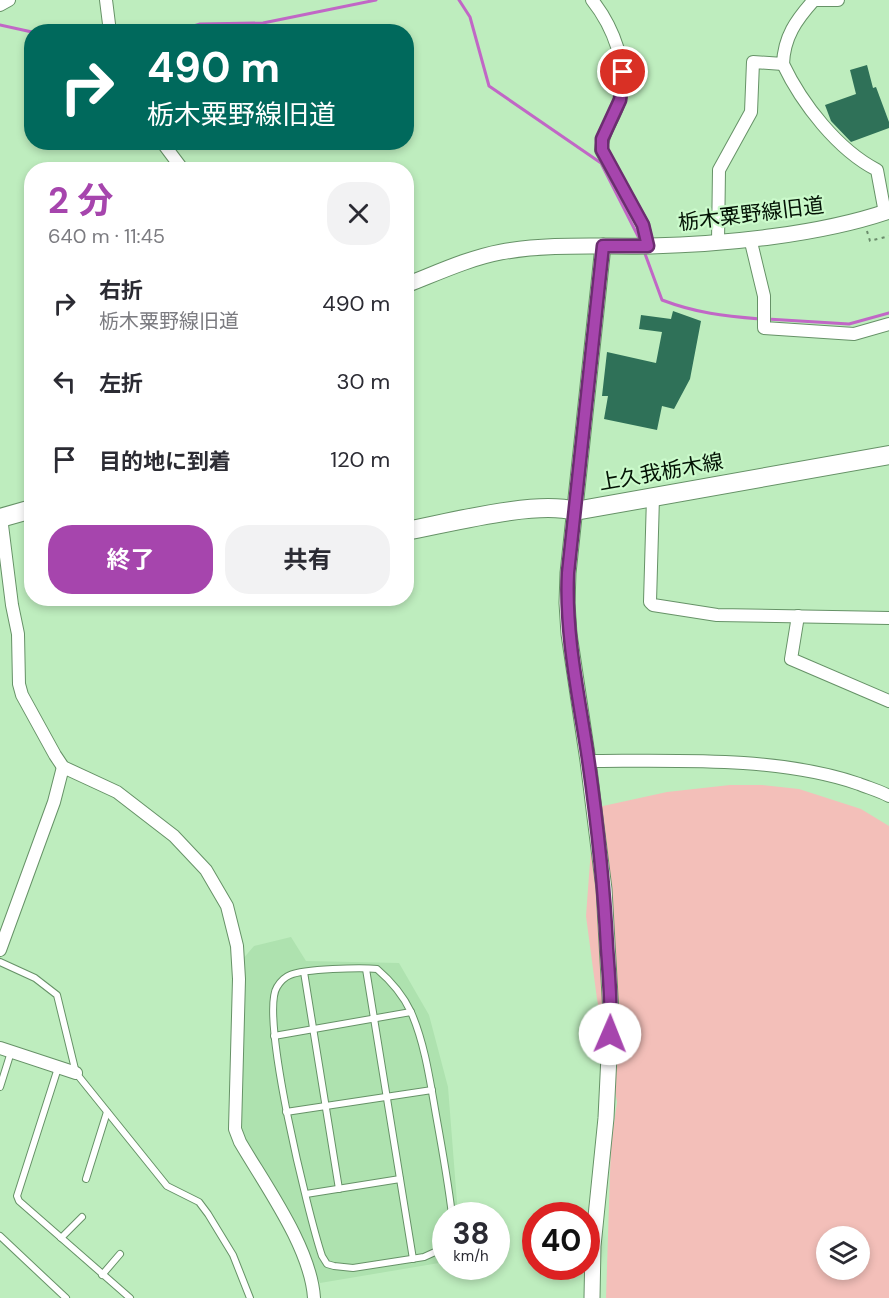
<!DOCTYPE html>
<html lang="ja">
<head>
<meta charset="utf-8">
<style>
  body { margin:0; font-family:"DM Sans","Noto Sans JP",sans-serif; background:#f2f2f3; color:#2b2b33; height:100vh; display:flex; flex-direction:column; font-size:22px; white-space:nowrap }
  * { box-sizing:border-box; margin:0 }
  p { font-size:20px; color:#7c7c81 }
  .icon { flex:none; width:33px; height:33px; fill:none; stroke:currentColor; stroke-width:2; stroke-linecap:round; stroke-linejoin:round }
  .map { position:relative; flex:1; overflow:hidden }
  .drawer { position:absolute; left:24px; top:162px; width:390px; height:444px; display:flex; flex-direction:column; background:#fff; border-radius:24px; box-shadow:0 3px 9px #0003 }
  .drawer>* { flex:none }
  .banner { position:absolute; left:24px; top:24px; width:390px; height:126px; border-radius:24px; box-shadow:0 3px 9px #0003; background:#00695c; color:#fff; overflow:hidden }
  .buttons { position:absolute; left:816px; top:1226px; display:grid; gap:12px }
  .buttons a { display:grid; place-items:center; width:54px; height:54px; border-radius:50%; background:#fff; box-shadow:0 3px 9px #0003; font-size:30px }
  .speed { position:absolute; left:432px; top:1202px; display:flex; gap:12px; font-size:30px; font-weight:700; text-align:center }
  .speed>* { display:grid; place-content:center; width:78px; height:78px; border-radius:50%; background:#fff; box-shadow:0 3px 9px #0003; line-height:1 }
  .speed small { font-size:15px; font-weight:400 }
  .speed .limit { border:9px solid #d22; background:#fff; color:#111 }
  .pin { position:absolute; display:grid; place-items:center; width:51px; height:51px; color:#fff; margin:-26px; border:3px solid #fff; border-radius:50%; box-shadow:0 2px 6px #0007 }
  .me { position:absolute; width:66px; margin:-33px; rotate:1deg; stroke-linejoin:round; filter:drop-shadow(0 0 4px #0008) }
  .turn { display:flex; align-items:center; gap:21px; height:126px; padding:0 24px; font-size:27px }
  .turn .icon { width:78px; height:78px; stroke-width:2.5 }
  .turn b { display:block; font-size:42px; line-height:51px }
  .round { display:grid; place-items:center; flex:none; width:63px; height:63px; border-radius:24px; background:#f2f2f3 }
  .summary { display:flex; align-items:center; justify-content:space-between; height:102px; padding:0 24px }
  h1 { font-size:36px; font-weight:700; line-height:45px; color:#a645ad }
  .button { display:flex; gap:12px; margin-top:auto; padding:12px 24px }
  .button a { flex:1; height:69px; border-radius:24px; background:#a645ad; color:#fff; font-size:24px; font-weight:700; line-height:69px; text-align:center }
  .button a+a { background:#f2f2f3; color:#2b2b33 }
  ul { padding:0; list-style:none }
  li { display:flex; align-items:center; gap:18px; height:78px; padding:0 24px }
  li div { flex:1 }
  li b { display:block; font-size:22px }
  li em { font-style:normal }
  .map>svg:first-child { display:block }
  .built { fill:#aee2af }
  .green { fill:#f3bfb9; fill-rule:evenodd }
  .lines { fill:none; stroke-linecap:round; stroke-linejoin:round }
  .stream { stroke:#c167c6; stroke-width:3 }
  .building { fill:#2f7158 }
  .service-casing { stroke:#669267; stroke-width:8 }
  .minor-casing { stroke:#669267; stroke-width:14 }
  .tertiary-casing { stroke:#669267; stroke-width:17 }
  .secondary-casing { stroke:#669267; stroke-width:20 }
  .path { stroke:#6a8b6b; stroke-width:2; stroke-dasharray:3 4.5; stroke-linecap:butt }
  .service { stroke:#fff; stroke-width:6 }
  .minor { stroke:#fff; stroke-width:12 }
  .tertiary { stroke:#fff; stroke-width:15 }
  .secondary { stroke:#fff; stroke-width:18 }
  .route-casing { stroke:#6c2d70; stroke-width:15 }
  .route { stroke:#a645ad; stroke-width:10 }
  .labels { text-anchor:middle; stroke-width:4.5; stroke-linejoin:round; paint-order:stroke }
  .street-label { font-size:21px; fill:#031204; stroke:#cbfacb }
</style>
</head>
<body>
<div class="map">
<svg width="889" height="1298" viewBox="0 0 889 1298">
  <rect width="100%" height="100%" fill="#beedbe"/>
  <polygon class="built" points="291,937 306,961 399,963 429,1015 448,1087 458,1215 446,1215 445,1262 320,1283 292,1222 245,1144 239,1128 242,960 254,946"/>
  <path class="green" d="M730,785h32l37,4 62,20 28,17v472h-283l5,-155 6,-41 -20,-103 -11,-83 8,-108 73,-16zM826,1236h34v33h-34z"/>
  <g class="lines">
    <g class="stream">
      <polyline points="459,0 470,17 489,86 601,163 641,242"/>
      <polyline points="0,25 32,32"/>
      <polyline points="61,32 70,29 74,32"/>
      <polyline points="175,32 200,24 263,23 376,0"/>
      <path d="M644,251l18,49c34,13 62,16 98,19"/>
      <polyline points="767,319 849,324 889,313"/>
    </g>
  </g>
  <g class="building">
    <polygon points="867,65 873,88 876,87 889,122 889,128 851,142 831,121 825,105 856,94 850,70"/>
    <polygon points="673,311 701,321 690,379 674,409 662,406 657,430 604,419 608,396 602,396 607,352 656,363 662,332 639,329 641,315 671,319"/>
  </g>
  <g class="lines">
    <g class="service-casing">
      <g id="service">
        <polyline points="0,962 35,978 57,995 76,1073 167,1186 199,1202 208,1214 233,1255 250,1298"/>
        <polyline points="366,969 413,1259"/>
        <polyline points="304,972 339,1189"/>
        <polyline points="274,1036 411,1012"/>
        <polyline points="58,1068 17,1196 19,1201 130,1298"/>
        <polyline points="0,1087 11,1052"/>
        <polyline points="286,1112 432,1090"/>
        <polyline points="86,1179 107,1112"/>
        <polyline points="306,1194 400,1179"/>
        <polyline points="0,1236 66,1298"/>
        <polyline points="61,1238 82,1217"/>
        <path d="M446,1247l-22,10 -71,11 -19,-2 -7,-2 -5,-8c-13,-39 -63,-241 -45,-269 3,-5 8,-10 13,-12 14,-6 71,-8 87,-6 14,12 26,26 34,43 14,32 19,69 25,103 6,33 12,66 16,100"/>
        <polyline points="102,1275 120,1254"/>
      </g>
    </g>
    <g class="minor-casing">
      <g id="minor">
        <polyline points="106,0 110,32"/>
        <path d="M592,0c20,25 39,69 27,102 -5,17 -17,30 -18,48l42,75 5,21"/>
        <polyline points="0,5 9,0"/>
        <path d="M783,64c19,40 55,86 94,106l8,43"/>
        <polyline points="162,142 183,170"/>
        <polyline points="750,238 764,296 764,328 854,334 889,324"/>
        <path d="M718,242l1,-72 32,-58 2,-50 30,2c1,-27 13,-44 31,-64h24"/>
        <polyline points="653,497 650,602 653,605 717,615 889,618"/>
        <path d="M1,517l11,88 6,29 1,50 3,11 33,60 8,12 54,25 57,44 32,34 21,36 10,40 2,33 -4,150 5,13c25,43 71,106 74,156"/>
        <polyline points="798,616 791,659 889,701"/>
        <path d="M588,761c86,0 190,-5 271,23 10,4 21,7 30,12"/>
        <polyline points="0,950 54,802 63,767"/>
        <polyline points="0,1048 76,1073"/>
      </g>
    </g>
    <g class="tertiary-casing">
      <g id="tertiary">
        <path d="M406,285c31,-12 63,-27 95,-33 49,-9 100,-5 150,-6 74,-2 168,-11 238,-35"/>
        <polyline points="592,1298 593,1246 606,1118 611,1014 604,889 588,761 569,634 567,603 568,573 603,246"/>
      </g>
    </g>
    <g class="secondary-casing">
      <g id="secondary">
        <polyline points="0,518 32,509"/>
        <path d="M406,531c43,-8 129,-31 169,-20l314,-56"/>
      </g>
    </g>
    <polyline class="path" points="867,231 870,241 889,236"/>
    <use href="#service" class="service"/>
    <use href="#minor" class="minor"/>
    <use href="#tertiary" class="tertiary"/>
    <use href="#secondary" class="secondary"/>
  </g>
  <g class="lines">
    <g class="route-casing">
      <path id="route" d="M610,1034c2,-28 -1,-57 -3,-86 -3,-63 -10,-127 -19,-190 -9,-61 -23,-123 -20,-185l35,-327h45l-5,-21 -41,-75v-11l18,-39 3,-28"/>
    </g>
    <use href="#route" class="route"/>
  </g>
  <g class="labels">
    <g class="street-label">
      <text transform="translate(751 214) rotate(-7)" y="7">栃木粟野線旧道</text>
      <text transform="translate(661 472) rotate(-10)" y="7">上久我栃木線</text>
    </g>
  </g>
</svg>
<div class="buttons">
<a><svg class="icon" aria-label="layers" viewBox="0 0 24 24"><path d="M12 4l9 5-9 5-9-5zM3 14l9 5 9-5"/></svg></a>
</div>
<div class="speed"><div>38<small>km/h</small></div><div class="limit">40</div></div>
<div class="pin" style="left:623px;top:72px;background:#d93025"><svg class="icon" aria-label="arrive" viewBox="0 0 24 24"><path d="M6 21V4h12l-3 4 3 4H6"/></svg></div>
<svg class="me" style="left:610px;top:1034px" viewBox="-20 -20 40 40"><circle r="19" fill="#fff"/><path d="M0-13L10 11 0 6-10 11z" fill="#a645ad"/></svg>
<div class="banner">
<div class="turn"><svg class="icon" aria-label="right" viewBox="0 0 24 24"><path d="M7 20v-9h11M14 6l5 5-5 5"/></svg><div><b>490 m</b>栃木粟野線旧道</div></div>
</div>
<section class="drawer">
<div class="summary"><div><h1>2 分</h1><p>640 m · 11:45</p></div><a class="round"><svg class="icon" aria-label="close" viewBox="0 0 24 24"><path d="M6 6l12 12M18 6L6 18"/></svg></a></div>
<ul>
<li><svg class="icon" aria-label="right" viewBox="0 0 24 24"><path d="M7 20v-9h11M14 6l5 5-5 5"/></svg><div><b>右折</b><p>栃木粟野線旧道</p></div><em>490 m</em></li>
<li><svg class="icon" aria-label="left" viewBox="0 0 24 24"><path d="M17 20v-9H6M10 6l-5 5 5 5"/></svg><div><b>左折</b></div><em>30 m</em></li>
<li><svg class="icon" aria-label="arrive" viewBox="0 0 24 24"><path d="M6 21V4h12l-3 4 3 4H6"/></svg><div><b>目的地に到着</b></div><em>120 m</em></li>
</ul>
<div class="button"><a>終了</a><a>共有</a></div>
</section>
</div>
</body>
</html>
